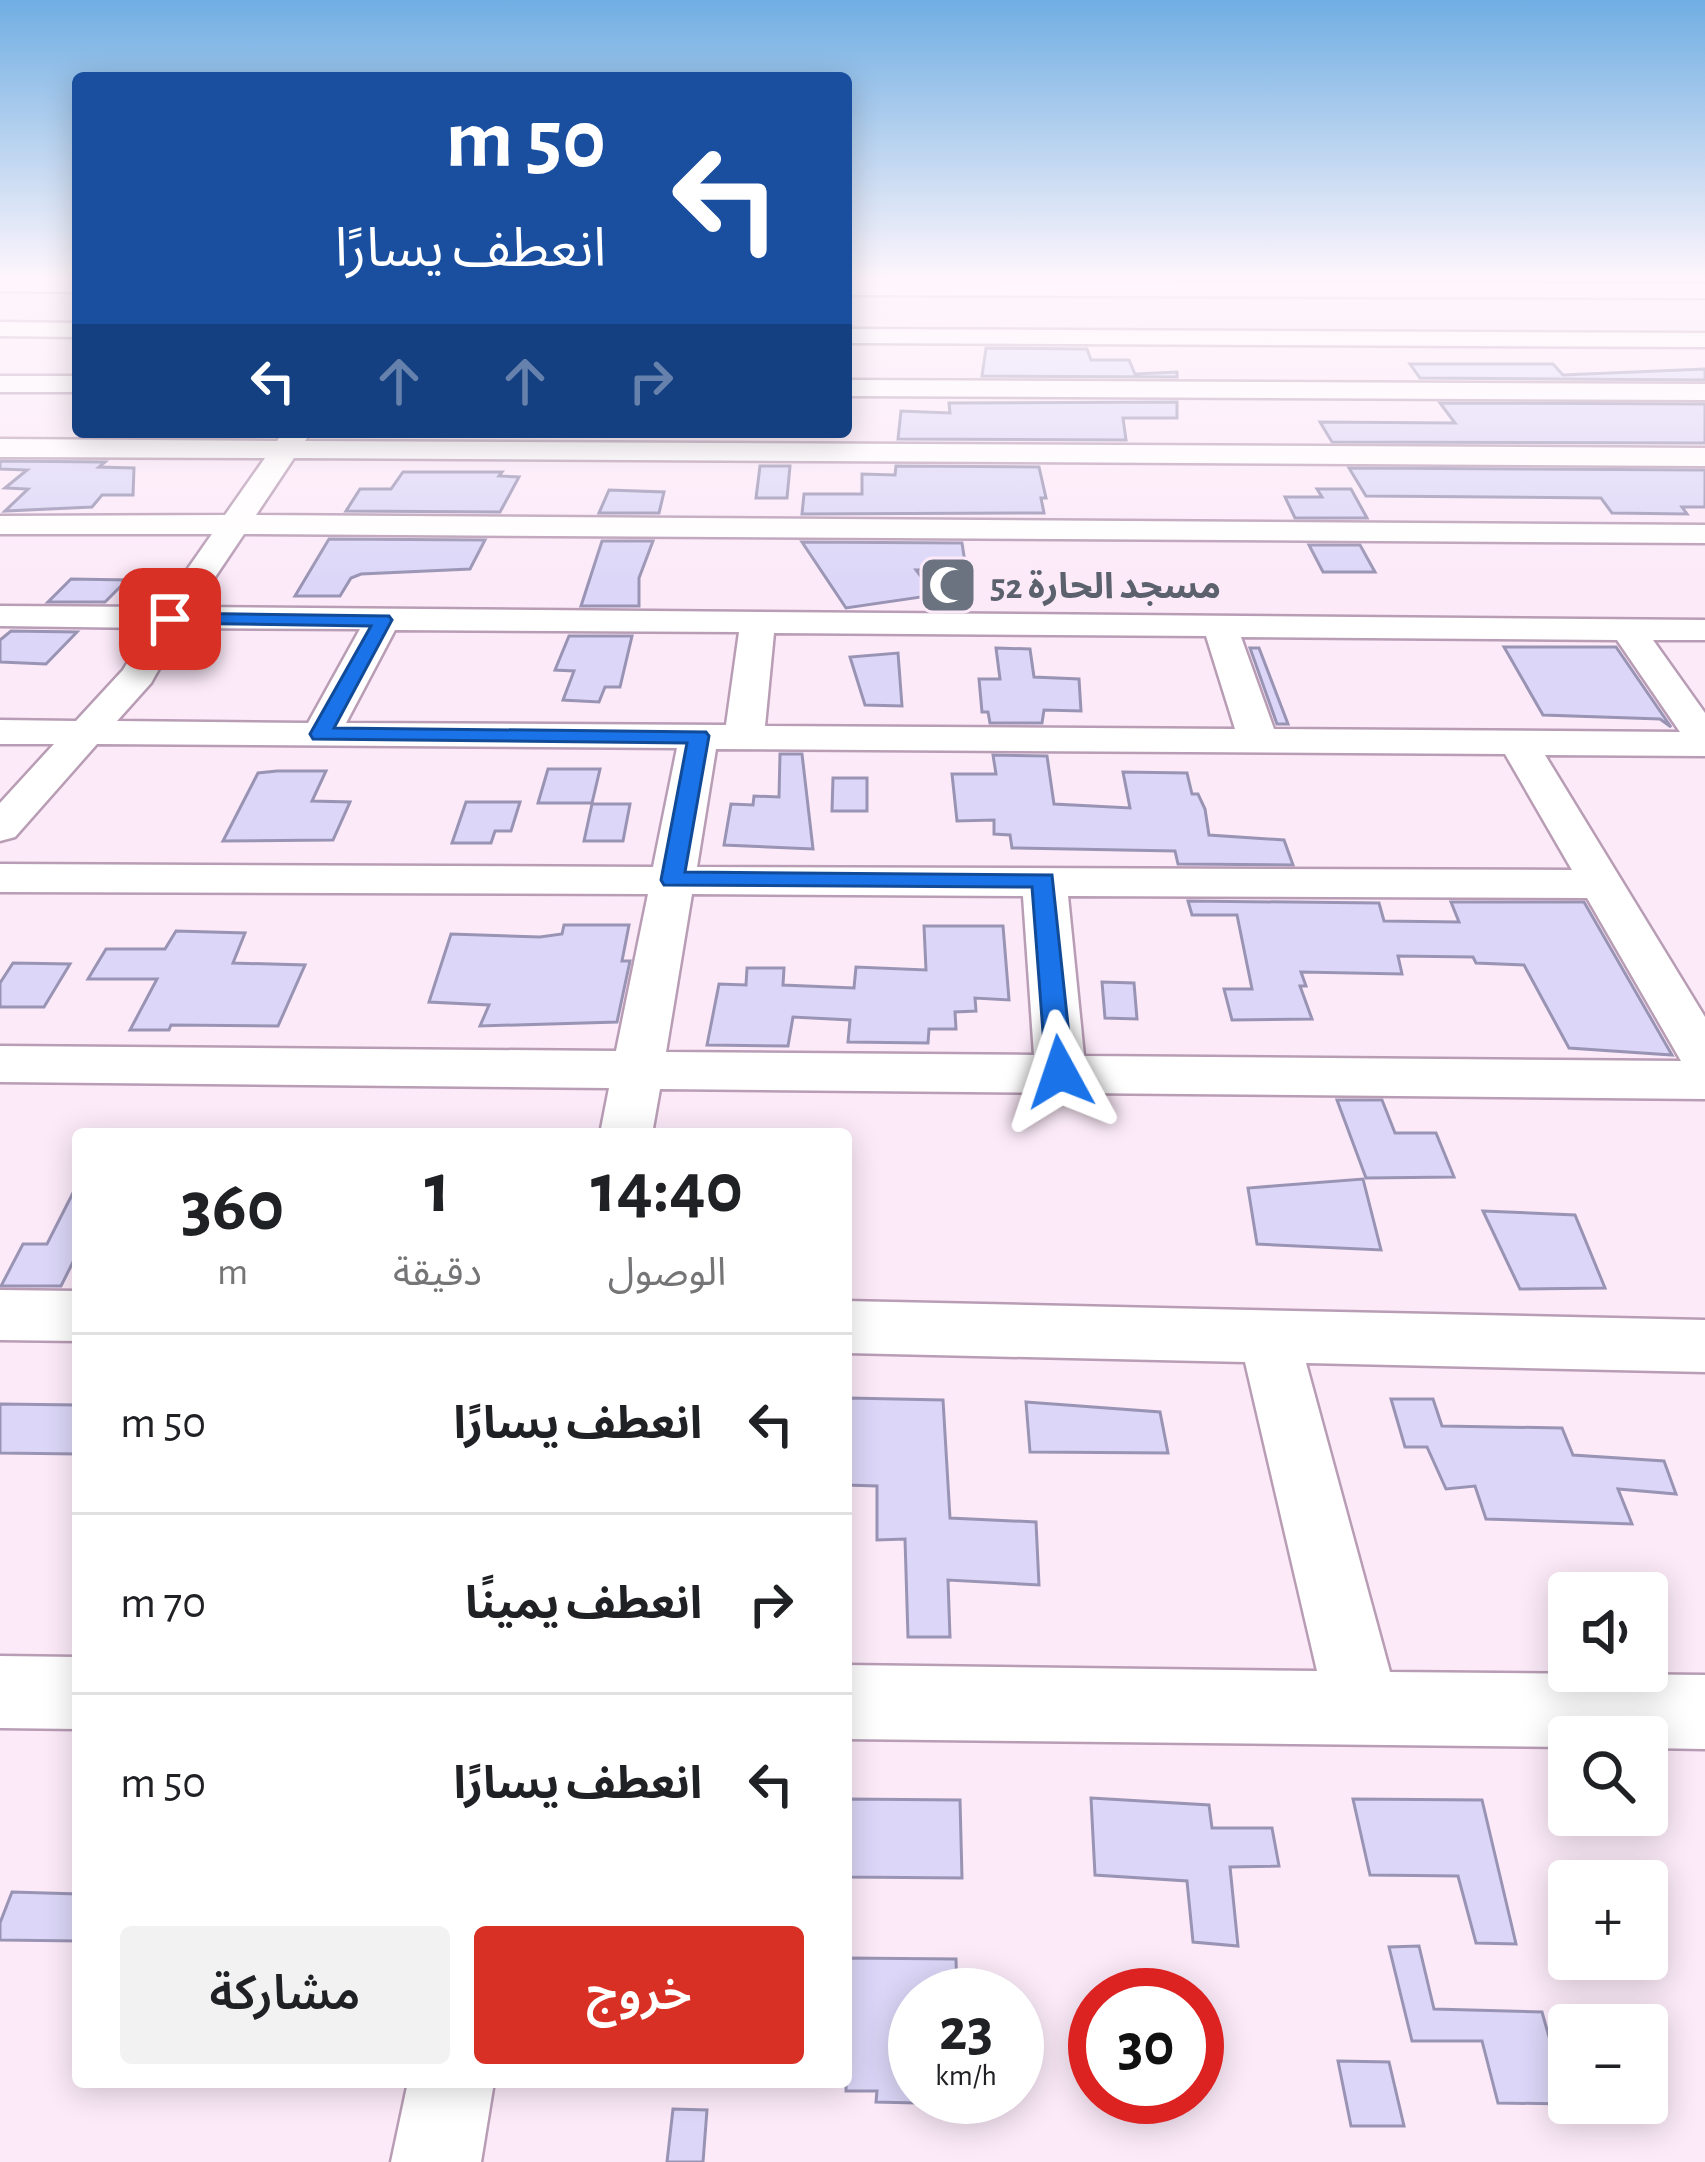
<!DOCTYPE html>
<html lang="ar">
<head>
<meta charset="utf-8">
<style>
  body { margin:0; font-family:"Alegreya Sans","Noto Sans Arabic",sans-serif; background:#f2f2f2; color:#202124; direction:rtl; height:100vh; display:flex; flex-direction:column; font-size:45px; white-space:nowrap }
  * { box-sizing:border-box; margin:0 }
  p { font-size:39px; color:#757577 }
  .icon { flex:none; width:66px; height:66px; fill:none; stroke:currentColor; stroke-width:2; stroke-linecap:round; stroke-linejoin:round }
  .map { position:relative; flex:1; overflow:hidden; direction:ltr }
  .side { position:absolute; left:72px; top:1128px; width:780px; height:960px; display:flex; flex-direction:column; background:#fff; border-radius:12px; box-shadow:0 6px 30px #0003; direction:rtl }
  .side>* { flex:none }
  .guide { position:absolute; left:72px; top:72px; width:780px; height:366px; border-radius:12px; box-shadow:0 6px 30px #0003; direction:rtl; background:#1a4fa0; color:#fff; overflow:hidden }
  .fabs { position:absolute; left:1548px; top:1572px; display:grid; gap:24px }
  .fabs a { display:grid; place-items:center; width:120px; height:120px; border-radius:12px; background:#fff; box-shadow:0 6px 30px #0003; font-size:60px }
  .speed { position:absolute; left:888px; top:1968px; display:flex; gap:24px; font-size:60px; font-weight:700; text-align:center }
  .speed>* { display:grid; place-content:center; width:156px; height:156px; border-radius:50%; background:#fff; box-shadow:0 6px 30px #0003; line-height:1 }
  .speed small { font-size:30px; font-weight:400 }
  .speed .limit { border:18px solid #d22; background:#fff; color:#111 }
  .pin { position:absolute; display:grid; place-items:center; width:102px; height:102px; color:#fff; margin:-51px; border-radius:24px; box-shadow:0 6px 18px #0006 }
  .me { position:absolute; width:132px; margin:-66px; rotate:355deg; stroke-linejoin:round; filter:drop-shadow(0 0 9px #0008) }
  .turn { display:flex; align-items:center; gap:42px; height:252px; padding:0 48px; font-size:54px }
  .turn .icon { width:156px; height:156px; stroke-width:2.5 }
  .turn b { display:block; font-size:84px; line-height:102px }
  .lanes { display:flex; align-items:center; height:114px; padding:0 48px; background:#0003; justify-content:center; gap:60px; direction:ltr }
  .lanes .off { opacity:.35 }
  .eta { display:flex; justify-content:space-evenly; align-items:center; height:204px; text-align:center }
  .eta b { font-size:72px; font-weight:600; line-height:84px }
  .cta { display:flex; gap:24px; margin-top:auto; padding:24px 48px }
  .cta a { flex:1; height:138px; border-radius:12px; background:#d93025; color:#fff; font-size:48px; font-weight:600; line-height:138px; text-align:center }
  .cta a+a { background:#f2f2f2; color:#202124 }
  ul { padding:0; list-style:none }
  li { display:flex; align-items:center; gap:36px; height:180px; padding:0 48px; border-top:3px solid #e0e0e0 }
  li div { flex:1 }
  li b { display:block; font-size:45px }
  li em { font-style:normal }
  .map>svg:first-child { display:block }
  .building { fill:#dcd7f8; stroke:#9a94b4; stroke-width:3 }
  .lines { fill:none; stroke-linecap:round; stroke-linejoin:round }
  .minor-casing { stroke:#b89db5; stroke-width:5 }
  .minor { fill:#fff; fill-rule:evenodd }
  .route { fill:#1a73e8; stroke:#114b97; stroke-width:3 }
  .labels { text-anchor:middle; stroke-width:9; stroke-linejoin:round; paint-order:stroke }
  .far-worship-label { font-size:36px; font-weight:bold; fill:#5b616d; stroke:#fceaf9; text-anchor:start }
</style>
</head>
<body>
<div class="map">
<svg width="1705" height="2162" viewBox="0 0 1705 2162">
  <rect width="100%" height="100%" fill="#fceaf9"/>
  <g class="building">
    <polygon points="986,348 1087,349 1091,360 1129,360 1135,374 1177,372 1177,377 982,376"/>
    <polygon points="1410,364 1553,364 1563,375 1705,369 1705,380 1420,378"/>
    <polygon points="1177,402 1177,418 1123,418 1126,440 898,439 901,411 950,413 949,403"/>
    <polygon points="1440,403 1705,404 1705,443 1332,442 1320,422 1455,423"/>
    <polygon points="0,461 105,462 99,467 134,468 133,495 102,495 92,507 5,511 28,489 5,488 27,470 0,469"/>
    <polygon points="760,466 790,466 787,498 756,498"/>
    <polygon points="896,466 1039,467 1046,498 1041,498 1044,513 802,514 804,494 862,494 862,474 895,475"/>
    <polygon points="1349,468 1705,470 1705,507 1682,507 1687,514 1612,513 1601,498 1366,496"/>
    <polygon points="403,472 502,472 499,476 519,477 500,512 346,511 360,489 391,489"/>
    <polygon points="1317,489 1351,489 1367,518 1295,518 1285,497 1322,497"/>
    <polygon points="609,490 664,492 659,513 599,513"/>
    <polygon points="329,539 485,540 470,569 361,574 351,578 340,596 295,596"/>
    <polygon points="602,541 653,541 639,578 639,606 581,606"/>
    <polygon points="802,542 962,543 966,569 916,570 935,595 846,608"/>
    <polygon points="1309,545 1360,545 1375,572 1323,572"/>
    <polygon points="71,579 127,580 105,602 48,602"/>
    <polygon points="11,631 77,632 46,664 0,662 0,640"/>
    <polygon points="569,636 632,636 620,687 605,687 599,702 563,700 574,671 555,670"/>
    <polygon points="1504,647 1616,647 1671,727 1660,719 1543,715"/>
    <polygon points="996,648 1030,649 1034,677 1079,679 1081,711 1044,710 1042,723 990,723 988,712 982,712 979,679 1000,679"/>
    <polygon points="1250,648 1259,648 1288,724 1277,724"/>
    <polygon points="898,653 902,706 865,705 850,657"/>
    <polygon points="780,754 802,754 813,849 724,845 731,804 753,805 754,796 779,797"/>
    <polygon points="993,755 1047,756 1054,804 1130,808 1123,772 1187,773 1192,794 1198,794 1205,809 1209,835 1284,840 1293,865 1178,864 1175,851 1012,848 1010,835 994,834 994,820 957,821 952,774 996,774"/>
    <polygon points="548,769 600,769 592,803 538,803"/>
    <polygon points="277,771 326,771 312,801 350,802 333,840 223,841 258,773"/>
    <polygon points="833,778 867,778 867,811 832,811"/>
    <polygon points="466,802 520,802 511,831 495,831 491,843 452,843"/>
    <polygon points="592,804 630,804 623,841 584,841"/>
    <polygon points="1188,901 1379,903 1384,921 1459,922 1451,902 1584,902 1672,1055 1569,1048 1524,965 1476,963 1473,957 1398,956 1402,974 1301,972 1306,986 1300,986 1312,1019 1232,1020 1224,989 1252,989 1237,915 1192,915"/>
    <polygon points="564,925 629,925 622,961 630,961 617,1022 480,1026 489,1005 429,1002 451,934 540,937 562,934"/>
    <polygon points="924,926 1003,926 1009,1000 975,998 976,1011 955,1012 956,1029 929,1029 928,1043 848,1042 850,1020 793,1017 788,1046 707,1045 719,984 746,985 747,968 784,968 783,985 854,988 856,967 926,970"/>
    <polygon points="176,931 245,933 233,963 305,965 278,1026 171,1025 169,1030 130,1030 157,979 88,979 106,949 165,949"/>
    <polygon points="13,963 70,964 44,1007 0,1007 0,983"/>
    <polygon points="1102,982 1134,983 1137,1019 1105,1018"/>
    <polygon points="1337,1100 1382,1100 1395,1133 1436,1133 1454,1177 1366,1178"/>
    <polygon points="1363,1179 1381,1250 1257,1244 1248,1188"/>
    <polygon points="78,1183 78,1252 61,1286 1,1286 23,1244 47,1244"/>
    <polygon points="1483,1211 1575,1215 1605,1288 1520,1289"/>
    <polygon points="848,1398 943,1400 950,1518 1036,1522 1039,1585 948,1580 950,1637 908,1637 905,1539 877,1540 877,1486 846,1485"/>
    <polygon points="1391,1399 1433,1399 1442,1426 1562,1428 1573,1455 1664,1461 1676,1494 1618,1489 1632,1524 1486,1519 1475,1486 1446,1489 1427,1447 1405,1447"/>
    <polygon points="1026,1402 1160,1412 1168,1453 1030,1452"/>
    <polygon points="0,1404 78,1405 78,1454 0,1453"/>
    <polygon points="1091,1798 1209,1805 1212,1828 1272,1828 1279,1866 1230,1867 1238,1946 1193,1942 1187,1881 1095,1875"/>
    <polygon points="846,1799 960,1800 962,1878 846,1877"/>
    <polygon points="1353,1799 1482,1800 1516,1944 1476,1943 1458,1876 1370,1875"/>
    <polygon points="12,1892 78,1894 78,1941 0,1940 0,1923"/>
    <polygon points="1419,1946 1434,2009 1542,2012 1568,2104 1498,2103 1482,2041 1412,2041 1389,1947"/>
    <polygon points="846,1958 956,1959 957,1995 915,1995 915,2103 876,2102 877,2091 846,2091"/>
    <polygon points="1338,2061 1389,2062 1404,2126 1351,2126"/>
    <polygon points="673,2109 707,2110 703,2162 667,2162"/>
  </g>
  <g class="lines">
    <g class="minor-casing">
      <g id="minor">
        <polygon points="0,277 78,278 78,292 0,291"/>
        <polygon points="846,281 1705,284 1705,298 846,295"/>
        <polygon points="0,322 78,323 78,337 0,336"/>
        <polygon points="846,329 1705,333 1705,347 846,343"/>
        <rect x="0" y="376" width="78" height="16"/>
        <polygon points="846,380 1705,384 1705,400 846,396"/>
        <path d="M283,432h28l-6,9 1400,7v18l-1411,-8 -38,57 1449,10v18l-1461,-9 -49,73 1510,13v20h-52l52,73v43l-160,-1 160,262v82l-1045,-10 -8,45h-52l9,-46 -609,-6v-36l616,5 32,-157 -648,-2v-28l653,3 24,-119 -580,-4 -82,93 -15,4v-38l54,-59h-54v-24l76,1 47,-51 25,-42 -148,-2v-20l161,1 51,-73h-212v-18l225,-1 40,-57 -265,-1v-18l277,2zM182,628l178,1 -52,94 -191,-2 34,-38zM395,630l344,2 -13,93 -380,-2zM774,633l432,3 29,93 -470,-3zM1241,637l376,3 63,92 -406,-3zM716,749l789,5 67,116 -875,-3zM692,894l331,2 11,159 -368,-3zM1068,896l519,2 94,163 -597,-5z"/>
        <polygon points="0,1290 78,1291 78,1341 0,1340"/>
        <polygon points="846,1301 1705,1320 1705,1372 1306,1363 1390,1672 1705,1675 1705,1749 1647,1748 1647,1737 1569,1737 1569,1747 846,1739 846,1665 1317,1671 1245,1362 846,1353"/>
        <polygon points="0,1656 78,1657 78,1729 0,1728"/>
        <polygon points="408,2082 494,2082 481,2162 391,2162"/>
      </g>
    </g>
    <use href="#minor" class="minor"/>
  </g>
  <linearGradient id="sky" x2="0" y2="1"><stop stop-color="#70aee3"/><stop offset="0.48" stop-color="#fef6fc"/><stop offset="1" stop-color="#fef6fc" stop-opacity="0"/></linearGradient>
  <rect width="1705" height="579" fill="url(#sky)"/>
  <polygon class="route" points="170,613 389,616 392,620 334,728 706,732 709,736 685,872 1052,875 1073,1072 1060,1082 1046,1072 1032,887 664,885 661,880 687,743 313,739 310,734 371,626 164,623 164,615"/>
  <defs>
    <g id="mosque-square" transform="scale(3)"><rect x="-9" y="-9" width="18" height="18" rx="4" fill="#6b7280" stroke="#fceaf9"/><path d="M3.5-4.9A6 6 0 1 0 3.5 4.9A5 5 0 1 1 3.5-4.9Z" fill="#fff"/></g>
  </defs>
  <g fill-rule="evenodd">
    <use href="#mosque-square" x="948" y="585"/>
  </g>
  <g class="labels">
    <g class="far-worship-label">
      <text x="990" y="598">مسجد الحارة 52</text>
    </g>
  </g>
</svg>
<div class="fabs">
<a><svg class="icon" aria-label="sound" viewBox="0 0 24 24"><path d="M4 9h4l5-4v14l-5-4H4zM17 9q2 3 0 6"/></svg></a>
<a><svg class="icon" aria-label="search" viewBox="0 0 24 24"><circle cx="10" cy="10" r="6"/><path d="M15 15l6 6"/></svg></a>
<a>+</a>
<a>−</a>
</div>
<div class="speed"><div>23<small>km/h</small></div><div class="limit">30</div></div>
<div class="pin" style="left:170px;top:619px;background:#d93025"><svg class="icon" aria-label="arrive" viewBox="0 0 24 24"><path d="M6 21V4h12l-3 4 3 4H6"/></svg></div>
<svg class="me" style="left:1060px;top:1072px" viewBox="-20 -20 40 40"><path d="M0-17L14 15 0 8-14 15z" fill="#1a73e8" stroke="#fff" stroke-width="4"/></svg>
<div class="guide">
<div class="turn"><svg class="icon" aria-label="left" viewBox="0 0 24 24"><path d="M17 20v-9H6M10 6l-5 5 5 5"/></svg><div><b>50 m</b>انعطف يسارًا</div></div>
<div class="lanes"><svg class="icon" aria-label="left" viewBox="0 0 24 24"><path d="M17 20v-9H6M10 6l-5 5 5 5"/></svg><svg class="icon off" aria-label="ahead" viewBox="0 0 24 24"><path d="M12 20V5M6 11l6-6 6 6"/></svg><svg class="icon off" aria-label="ahead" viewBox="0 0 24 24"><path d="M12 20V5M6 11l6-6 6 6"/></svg><svg class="icon off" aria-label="right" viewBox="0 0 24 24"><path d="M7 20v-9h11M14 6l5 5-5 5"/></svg></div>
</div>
<section class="side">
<div class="eta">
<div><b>14:40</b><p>الوصول</p></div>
<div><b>1</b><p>دقيقة</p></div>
<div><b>360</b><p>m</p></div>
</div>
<ul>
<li><svg class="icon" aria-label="left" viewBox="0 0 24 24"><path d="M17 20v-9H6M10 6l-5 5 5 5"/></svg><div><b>انعطف يسارًا</b></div><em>50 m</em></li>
<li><svg class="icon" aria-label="right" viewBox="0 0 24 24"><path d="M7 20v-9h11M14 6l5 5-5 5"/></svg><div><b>انعطف يمينًا</b></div><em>70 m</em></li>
<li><svg class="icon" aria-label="left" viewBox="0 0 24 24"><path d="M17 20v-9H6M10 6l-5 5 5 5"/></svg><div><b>انعطف يسارًا</b></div><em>50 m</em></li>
</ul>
<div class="cta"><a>خروج</a><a>مشاركة</a></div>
</section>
</div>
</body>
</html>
